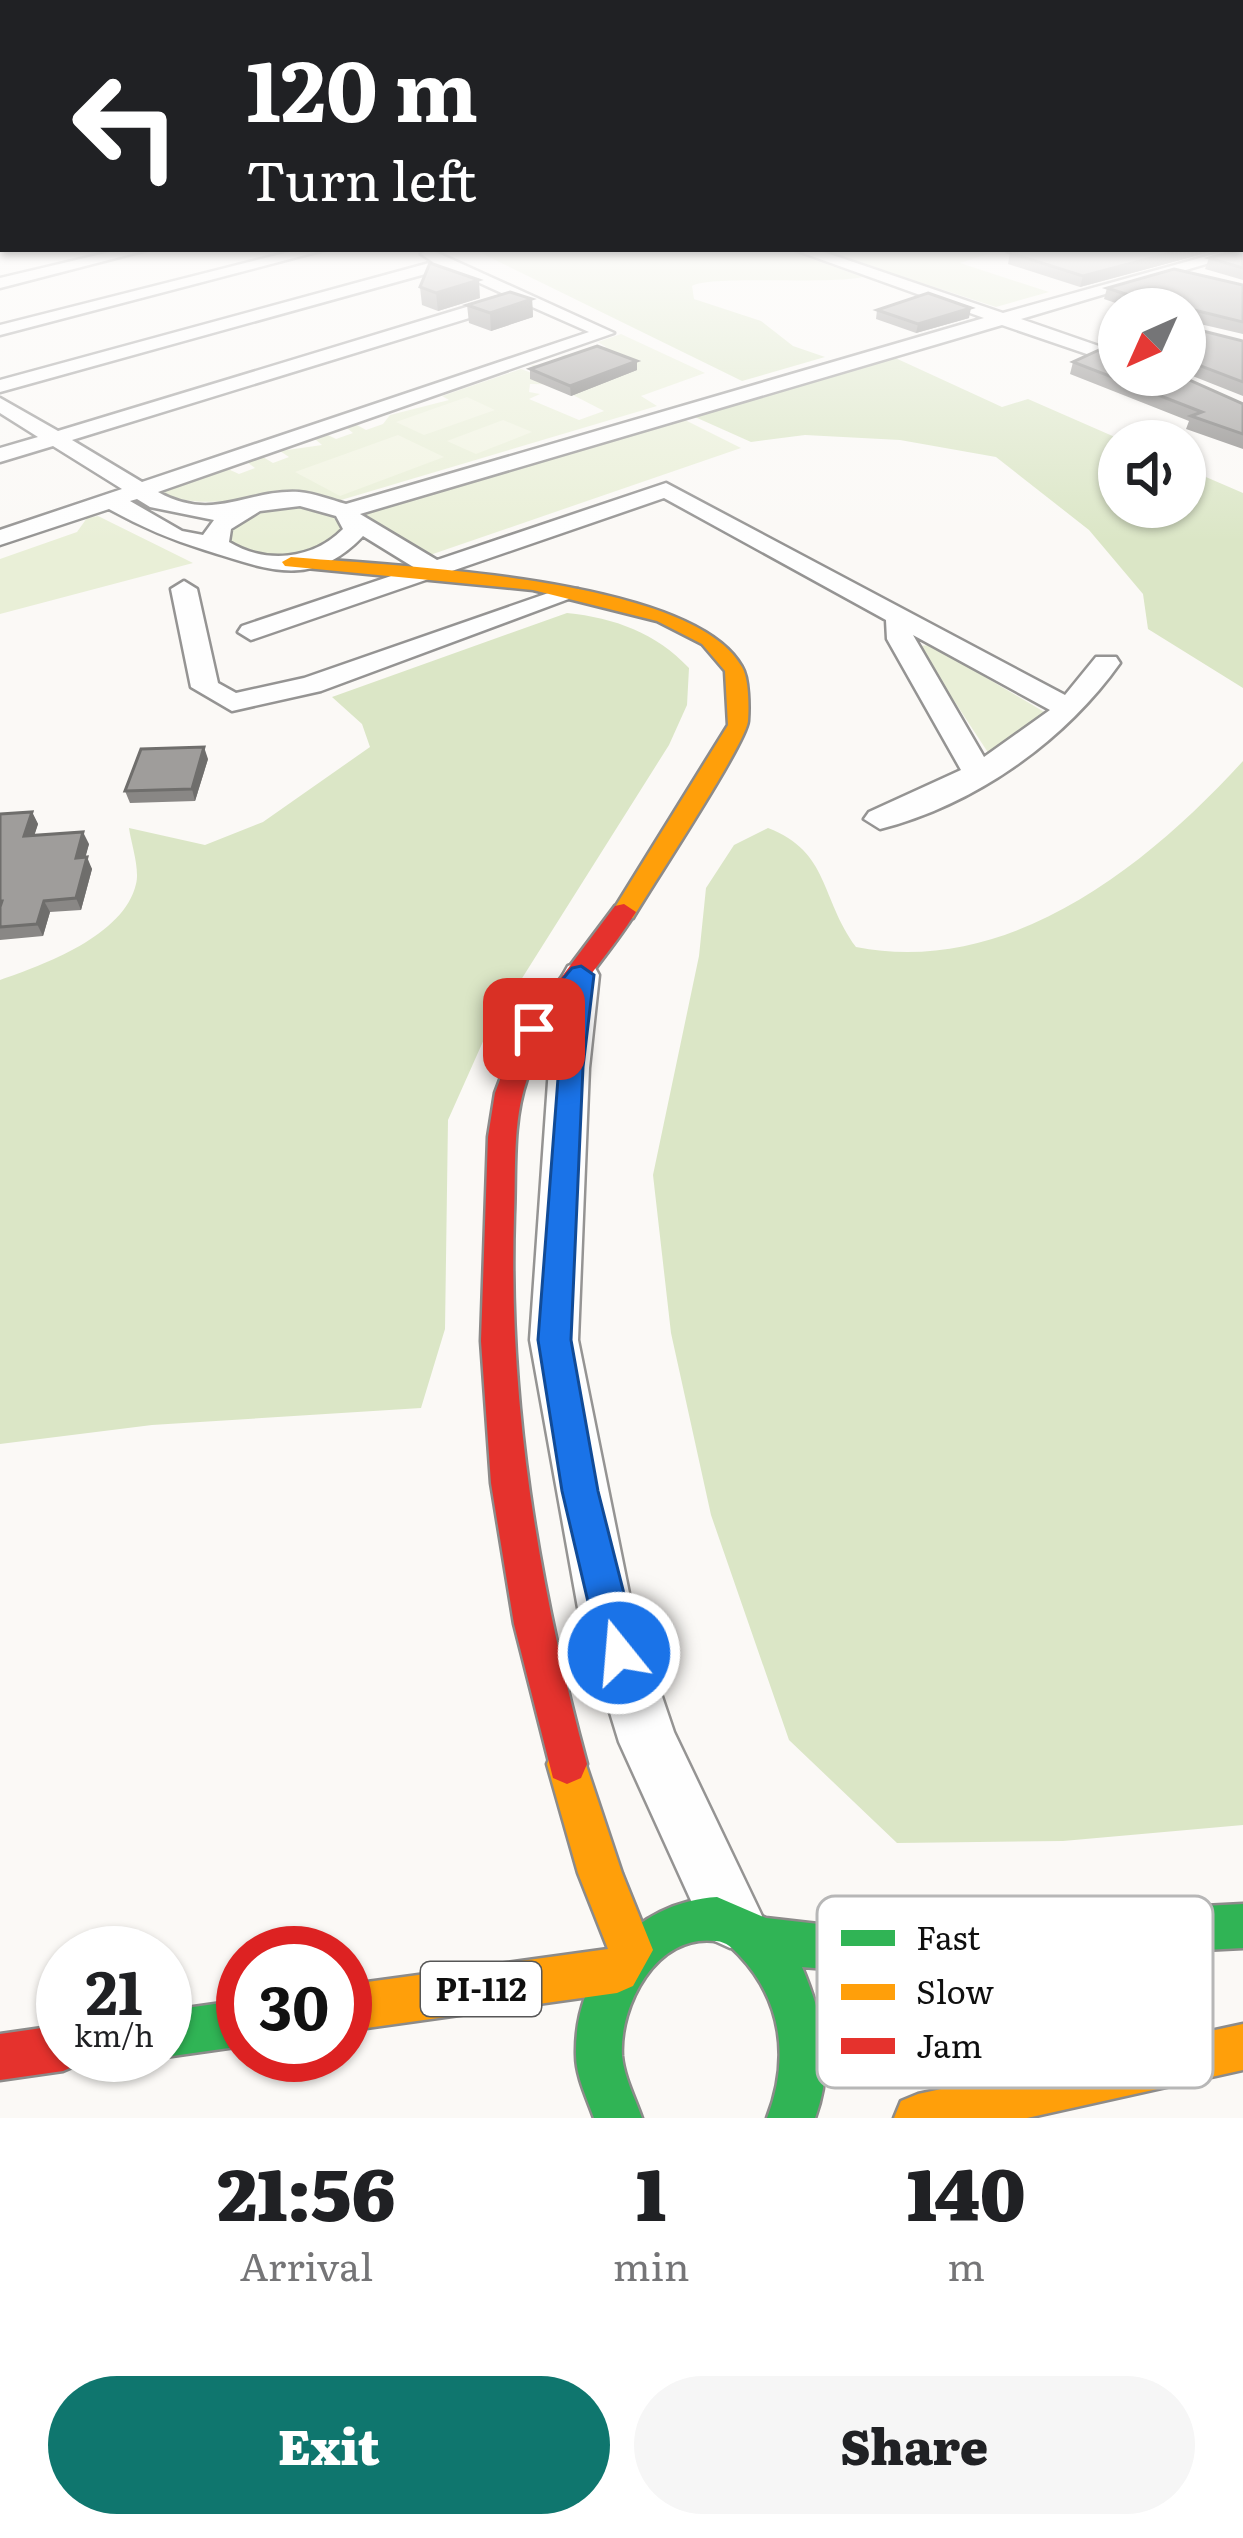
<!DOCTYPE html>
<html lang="en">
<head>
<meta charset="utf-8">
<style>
  body { margin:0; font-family:Literata,serif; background:#f6f6f6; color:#202124; height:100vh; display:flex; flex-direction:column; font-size:45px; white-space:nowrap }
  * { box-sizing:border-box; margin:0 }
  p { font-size:39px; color:#757577 }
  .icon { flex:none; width:66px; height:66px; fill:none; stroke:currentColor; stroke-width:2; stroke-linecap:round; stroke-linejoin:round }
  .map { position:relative; height:2118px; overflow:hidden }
  .sheet { display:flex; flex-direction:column; background:#fff; flex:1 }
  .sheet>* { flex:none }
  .top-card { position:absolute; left:0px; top:0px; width:1245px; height:252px; box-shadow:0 3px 9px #0004; background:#202124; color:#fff; overflow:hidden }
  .needle { width:78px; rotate:225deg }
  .tools { position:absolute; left:1098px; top:288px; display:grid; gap:24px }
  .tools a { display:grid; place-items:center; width:108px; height:108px; border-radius:50%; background:#fff; box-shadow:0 3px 9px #0004; font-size:60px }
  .speed { position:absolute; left:36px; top:1926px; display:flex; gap:24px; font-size:60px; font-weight:700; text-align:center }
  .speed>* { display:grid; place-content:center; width:156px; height:156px; border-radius:50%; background:#fff; box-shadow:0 3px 9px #0004; line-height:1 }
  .speed small { font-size:30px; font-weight:400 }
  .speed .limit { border:18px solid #d22; background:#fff; color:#111 }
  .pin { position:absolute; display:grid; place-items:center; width:102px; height:102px; color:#fff; margin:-51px; border-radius:24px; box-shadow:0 6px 18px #0006 }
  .me { position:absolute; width:132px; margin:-66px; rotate:343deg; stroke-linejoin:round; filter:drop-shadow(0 0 9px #0008) }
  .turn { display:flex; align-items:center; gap:42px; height:252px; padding:0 48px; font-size:54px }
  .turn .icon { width:156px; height:156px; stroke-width:2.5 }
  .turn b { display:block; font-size:84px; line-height:102px }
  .eta { display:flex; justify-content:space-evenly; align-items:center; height:204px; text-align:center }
  .eta b { font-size:72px; font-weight:800; line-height:84px }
  .cta { display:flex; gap:24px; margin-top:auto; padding:24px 48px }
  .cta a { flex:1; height:138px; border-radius:72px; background:#0f766e; color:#fff; font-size:48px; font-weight:800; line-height:138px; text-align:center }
  .cta a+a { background:#f6f6f6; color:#202124 }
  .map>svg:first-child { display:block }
  .green { fill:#e9efd7; fill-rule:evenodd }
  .forest { fill:#dbe6c6 }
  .pitch { fill:#f1f4e1 }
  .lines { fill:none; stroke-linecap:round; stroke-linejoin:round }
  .street-casing { stroke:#959493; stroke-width:5 }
  .fast-casing { stroke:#8c8b8a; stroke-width:5 }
  .slow-casing { stroke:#8c8b8a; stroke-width:5 }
  .jam-casing { stroke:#8c8b8a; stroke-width:5 }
  .street { fill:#fefefe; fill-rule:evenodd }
  .fast { fill:#30b455; fill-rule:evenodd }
  .slow { fill:#ff9f0a; fill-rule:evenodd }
  .jam { fill:#e5322d; fill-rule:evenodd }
  .wall { fill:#898785 }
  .shaded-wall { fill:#6f6e6c }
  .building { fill:#9f9d9b; stroke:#6f6e6c; stroke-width:3 }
  .route { fill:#1a73e8; stroke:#114b97; stroke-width:3 }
  .labels { text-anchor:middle; stroke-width:12; stroke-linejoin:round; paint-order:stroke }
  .shield { fill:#fff; stroke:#575757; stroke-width:3 }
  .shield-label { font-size:33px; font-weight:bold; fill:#0f0f0f }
  .key { fill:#fff; stroke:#b7b7b7; stroke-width:3 }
  .key-label { font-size:33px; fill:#0f0f0f }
</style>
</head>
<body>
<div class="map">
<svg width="1243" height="2118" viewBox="0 0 1243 2118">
  <rect width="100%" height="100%" fill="#fbf9f6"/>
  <g class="green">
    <path d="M621,334l84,39 -64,23 16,10 -316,94c-55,-13 -137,16 -180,-8l67,-23 11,5 16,-6 -8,-6 16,-5 10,6 16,-6 -9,-6 42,-6 -7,-6 13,-4 8,4 17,-6 -6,-5 10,-3 9,5 17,-6 7,-9 59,-15 -7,-4 79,-27 11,4 8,-3 -9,-5 22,1 16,-7 -8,-3 25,-4 -7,-2 27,-3 -8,-5zM530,384l49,1v8h-10l35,18 -25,9 -50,-21 11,-5 -11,-2z"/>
    <polygon points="679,417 741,448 430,555 352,513"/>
    <path d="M304,503l39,14 2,17c-38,28 -76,25 -119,9l2,-17 22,-15z"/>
    <polygon points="98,516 193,563 0,614 0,559 77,532 87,518"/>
    <polygon points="931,645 1046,713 989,754 918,646"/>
  </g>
  <g class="forest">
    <path d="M473,249h310l80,28c-36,8 -153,-2 -171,9l2,13 67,22 32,25 32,11 -83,24z"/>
    <polygon points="817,249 1003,249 960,263 1049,292 996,307"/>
    <polygon points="891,356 1002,407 1028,399 1124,441 1119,441 1119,507 1185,507 1185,468 1243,493 1243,688 1148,629 1143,594 1089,530 996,457 900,440 805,435 751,442 695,417"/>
    <path d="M567,613c48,5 89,20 122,55l-2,37 -18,40 -184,292 -37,83 -3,209 -24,79 -269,17 -152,19v-464c43,-15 124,-44 136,-96 4,-15 -5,-41 -7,-56l76,17 58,-23 107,-75 -8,-23 -30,-27z"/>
    <path d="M1243,761v1064l-180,16 -166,2 -108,-103 -78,-225 -40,-182 -18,-158 46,-219 7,-68 28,-43 34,-17c62,24 52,70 88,119 153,30 291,-81 387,-186z"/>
  </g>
  <g class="pitch">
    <polygon points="467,397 495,410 424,435 396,422"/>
    <polygon points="503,420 532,432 476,454 447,441"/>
    <polygon points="398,435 444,457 340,496 295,472"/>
  </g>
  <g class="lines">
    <g class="street-casing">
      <g id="street">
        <path d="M1243,246v7l-222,66 98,34v12l-117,-40 -642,189 77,46 229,-77 399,212 31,-38h20l4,6c-56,79 -146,142 -240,166l-16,-10 5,-7 92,-42 -74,-131 -1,-19 -222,-122 -413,142 -13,-8 4,-6 173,-58 -52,-32c-52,55 -99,32 -158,14 -36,-11 -63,-23 -96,-41l-109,36v-15l122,-41 -69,-43 -53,16v-14l38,-11 -38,-24v-15l58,33 448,-136 -59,-27 -447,124v-12l433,-118 -12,-8 8,-5 185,84 -456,159c56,31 88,-3 141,0 15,1 32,8 47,12l638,-186 -192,-69h23l188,64zM521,302l68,30 -447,150 -70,-42zM137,499l13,8 64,13 -11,15 -21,-4 -52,-30zM300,506l36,10 7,13c-30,31 -78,35 -114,13l2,-13 29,-18zM913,635l137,75 -66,47z"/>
        <polygon points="123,249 151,249 0,288 0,278"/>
        <polygon points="301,249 328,249 0,335 0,325"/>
        <polygon points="184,581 197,589 218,683 236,693 304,678 560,589 578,589 582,594 321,691 232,711 191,687 171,589"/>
        <polygon points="581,962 594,966 599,975 589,1068 578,1340 632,1608 674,1732 762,1916 752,1938 730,1948 708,1938 619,1742 578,1608 530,1340 549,1068 563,975 568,966"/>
      </g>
    </g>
    <g class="fast-casing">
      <g id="fast">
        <path d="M717,1897l49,21 61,7 416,-21v44l-416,21 -25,-2c21,51 33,97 13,151h-48c23,-59 15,-118 -28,-163 -7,-7 -12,-13 -23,-14 -60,-8 -97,65 -94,115 2,21 13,42 20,62h-48c-7,-20 -18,-42 -18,-63 -2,-84 59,-153 141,-158z"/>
        <polygon points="243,2000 243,2046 165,2057 160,2055 165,2055 165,2011"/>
      </g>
    </g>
    <g class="slow-casing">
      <g id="slow">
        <path d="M291,557c98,9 402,19 451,110 7,11 7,41 6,54 -2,23 -97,166 -115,197h-18l-3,-6 116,-187 -3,-54 -23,-27 -45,-23 -124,-31 -248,-24 -3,-4z"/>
        <polygon points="567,1744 581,1750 622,1873 653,1950 633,1986 617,1993 345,2031 345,1985 608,1949 578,1873 547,1764 553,1750"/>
        <polygon points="1243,2024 1243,2070 1027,2118 894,2118 901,2101 918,2094"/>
      </g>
    </g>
    <g class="jam-casing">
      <g id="jam">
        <path d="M624,904l12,8c-35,56 -87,104 -109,167 -15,43 -11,92 -13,136 -6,188 24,368 73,549l-6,14 -14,6 -14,-6 -39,-154 -23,-141 -10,-142 7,-204 7,-44 14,-37 30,-49 76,-101z"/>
        <polygon points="63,2025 63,2055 83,2055 79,2064 63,2071 0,2080 0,2034"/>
      </g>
    </g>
    <use href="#street" class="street"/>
    <use href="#fast" class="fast"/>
    <use href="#slow" class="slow"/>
    <use href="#jam" class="jam"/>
  </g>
  <g class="wall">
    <polygon points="1243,248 1243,280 1205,269 1209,258"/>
    <polygon points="1027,249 1221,249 1080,287 1008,264 1010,253"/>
    <polygon points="1243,285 1243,334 1187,321 1187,327 1243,341 1243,396 1185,373 1185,309 1133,309 1104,299 1107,288"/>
    <polygon points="420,287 480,298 438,311 422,305"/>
    <polygon points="532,299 533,317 491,331 469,323 467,305"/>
    <polygon points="877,310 969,318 916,333 876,319"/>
    <polygon points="637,361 637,370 571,396 530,379 530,369"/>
    <polygon points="1073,362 1243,404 1243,449 1186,429 1189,421 1070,374"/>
    <polygon points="208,759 195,801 130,803 125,791"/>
    <polygon points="32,812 38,824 34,836 89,844 85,857 92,869 81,910 50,912 43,936 0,940 0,814"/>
  </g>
  <g class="shaded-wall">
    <polygon points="1185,249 1221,249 1080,287 1083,276"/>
    <polygon points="479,280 480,298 438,311 436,293"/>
    <polygon points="532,299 533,317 491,331 490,313"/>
    <polygon points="971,308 969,318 916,333 918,324"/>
    <polygon points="637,361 637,370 571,396 570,386"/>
    <polygon points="204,747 208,759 195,801 192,789"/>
    <polygon points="32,812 38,824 30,848 24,836"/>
    <polygon points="83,832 89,844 82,870 76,858"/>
    <polygon points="87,857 92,869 81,910 76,898"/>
    <polygon points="44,901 50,912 43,936 37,924"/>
  </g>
  <g class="building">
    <polygon points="1242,248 1243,268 1209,258 1242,249"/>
    <polygon points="1027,249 1185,249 1083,276 1010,253"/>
    <polygon points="430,263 479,280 436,293 420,287"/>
    <polygon points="1174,269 1243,285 1243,322 1186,308 1187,327 1243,341 1243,382 1185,360 1185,309 1172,309 1107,288"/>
    <polygon points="510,292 532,299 490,313 467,305"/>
    <polygon points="928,293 971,308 918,324 877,310"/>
    <polygon points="597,346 637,361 570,386 530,369"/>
    <polygon points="1099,350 1119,355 1119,375 1178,375 1243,404 1243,434 1191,416 1202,412 1073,362"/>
    <polygon points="204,747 192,789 125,791 141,749"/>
    <polygon points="32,812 24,836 83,832 76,858 87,857 76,898 44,901 37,924 0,927 0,907 2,901 0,901 0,814"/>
  </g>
  <linearGradient id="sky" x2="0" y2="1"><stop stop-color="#9dcaed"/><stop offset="0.45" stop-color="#fdfcfb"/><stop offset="1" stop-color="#fdfcfb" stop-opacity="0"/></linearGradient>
  <rect width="1243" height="542" fill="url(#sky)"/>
  <polygon class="route" points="581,966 594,975 583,1067 571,1340 598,1491 639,1653 633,1667 619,1672 605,1667 600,1653 562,1491 538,1340 563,1013 543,1036 525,1036 521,1029 572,968"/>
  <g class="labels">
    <rect class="shield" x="421" y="1962" width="120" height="54" rx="9"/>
    <g class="shield-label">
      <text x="481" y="2001">PI-112</text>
    </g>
  </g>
  <rect x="817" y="1896" width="396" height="192" rx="18" class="key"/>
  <rect x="841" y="1930" width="54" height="16" fill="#30b455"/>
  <rect x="841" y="1984" width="54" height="16" fill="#ff9f0a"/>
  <rect x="841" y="2038" width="54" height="16" fill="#e5322d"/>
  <g class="key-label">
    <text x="916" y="1950">Fast</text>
    <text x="916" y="2004">Slow</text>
    <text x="916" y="2058">Jam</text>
  </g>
</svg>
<div class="tools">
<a><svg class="needle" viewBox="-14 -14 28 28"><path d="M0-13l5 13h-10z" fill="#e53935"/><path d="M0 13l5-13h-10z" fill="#757577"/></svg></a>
<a><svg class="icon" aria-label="sound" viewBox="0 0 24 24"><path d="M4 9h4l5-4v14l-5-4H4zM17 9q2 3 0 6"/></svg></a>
</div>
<div class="speed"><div>21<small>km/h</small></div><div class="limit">30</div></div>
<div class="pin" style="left:534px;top:1029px;background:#d93025"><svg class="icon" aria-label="arrive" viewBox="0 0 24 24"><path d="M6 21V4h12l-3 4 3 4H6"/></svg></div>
<svg class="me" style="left:619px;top:1653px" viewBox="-20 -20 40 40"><circle r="17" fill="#1a73e8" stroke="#fff" stroke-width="3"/><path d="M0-11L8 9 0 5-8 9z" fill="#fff"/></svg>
<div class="top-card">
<div class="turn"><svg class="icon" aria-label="left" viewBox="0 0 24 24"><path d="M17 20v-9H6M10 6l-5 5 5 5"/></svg><div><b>120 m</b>Turn left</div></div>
</div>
</div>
<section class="sheet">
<div class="eta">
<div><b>21:56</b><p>Arrival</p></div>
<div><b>1</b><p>min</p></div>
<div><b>140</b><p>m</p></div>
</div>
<div class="cta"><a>Exit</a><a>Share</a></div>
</section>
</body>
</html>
